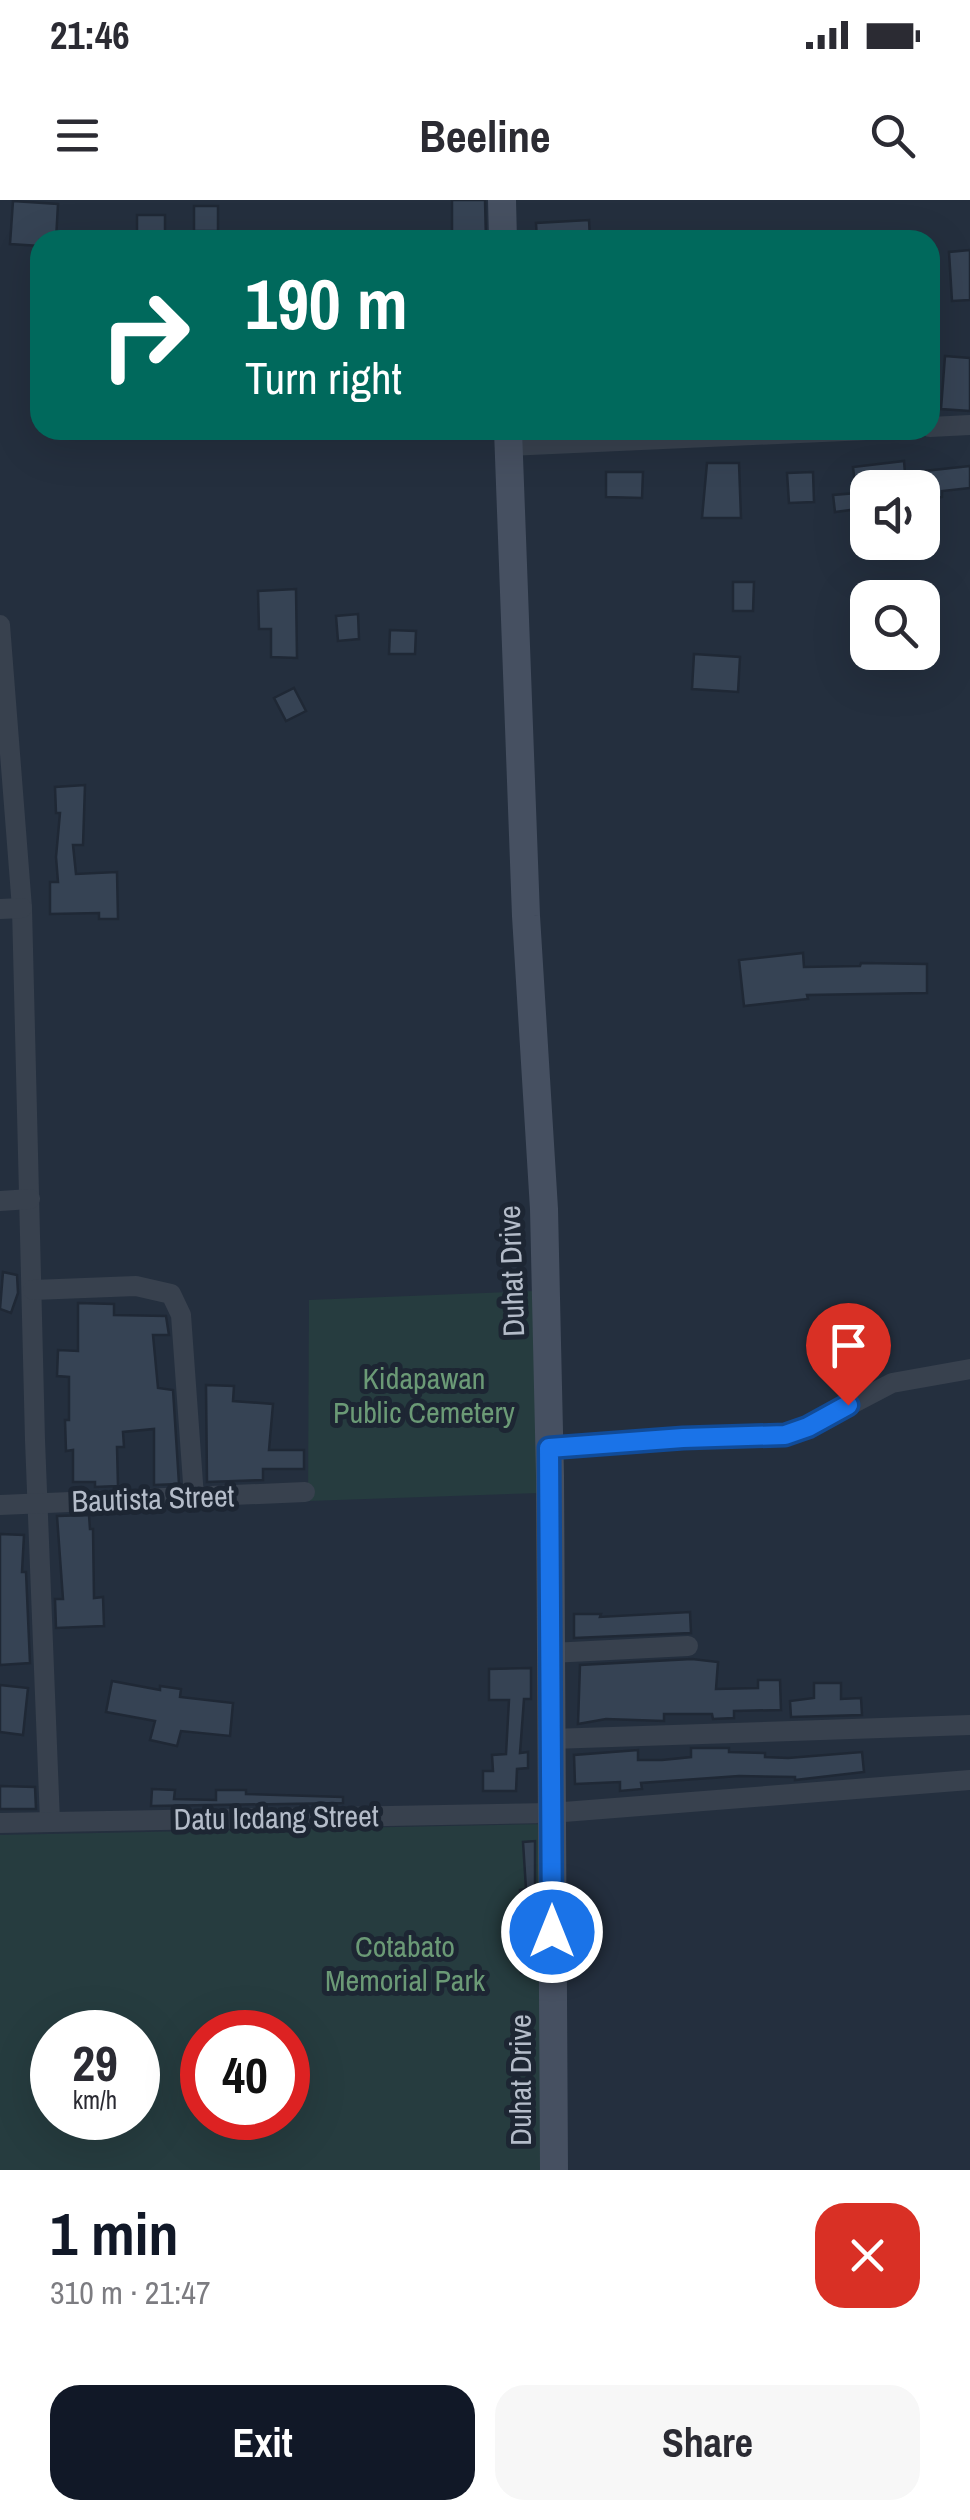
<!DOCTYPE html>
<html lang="en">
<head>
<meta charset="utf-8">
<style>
  body { margin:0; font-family:"Archivo Narrow",sans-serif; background:#f7f7f7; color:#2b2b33; height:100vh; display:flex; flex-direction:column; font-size:38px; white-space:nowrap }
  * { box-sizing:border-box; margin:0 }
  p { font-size:32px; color:#7c7c81 }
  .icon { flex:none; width:55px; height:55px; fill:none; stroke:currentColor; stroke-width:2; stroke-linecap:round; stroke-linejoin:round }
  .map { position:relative; height:1970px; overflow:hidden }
  .side { display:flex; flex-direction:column; background:#fff; flex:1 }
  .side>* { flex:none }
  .guide { position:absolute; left:30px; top:30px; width:910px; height:210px; border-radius:30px; box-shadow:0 10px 40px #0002; background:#00695c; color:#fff; overflow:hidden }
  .tools { position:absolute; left:850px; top:270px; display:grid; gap:20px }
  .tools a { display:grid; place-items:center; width:90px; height:90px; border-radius:20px; background:#fff; box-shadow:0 10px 40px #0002; font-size:50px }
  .speed { position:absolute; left:30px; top:1810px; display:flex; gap:20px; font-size:50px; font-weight:700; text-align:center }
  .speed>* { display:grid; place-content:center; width:130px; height:130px; border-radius:50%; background:#fff; box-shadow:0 10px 40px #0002; line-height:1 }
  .speed small { font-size:25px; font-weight:400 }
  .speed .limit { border:15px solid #d22; background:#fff; color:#111 }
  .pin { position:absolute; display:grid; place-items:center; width:85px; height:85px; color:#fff; margin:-102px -42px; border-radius:50% 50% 50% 0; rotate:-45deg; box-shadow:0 0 10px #0007 }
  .pin .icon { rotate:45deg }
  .me { position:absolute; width:110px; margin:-55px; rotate:0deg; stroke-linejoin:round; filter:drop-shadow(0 0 8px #0008) }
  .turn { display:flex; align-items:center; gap:35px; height:210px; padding:0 50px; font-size:45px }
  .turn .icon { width:130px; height:130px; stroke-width:2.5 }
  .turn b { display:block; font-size:70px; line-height:85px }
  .round { display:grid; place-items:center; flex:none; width:105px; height:105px; border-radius:30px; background:#f7f7f7 }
  .headline { display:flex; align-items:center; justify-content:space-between; height:170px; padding:0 50px }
  h1 { font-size:60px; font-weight:700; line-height:75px; color:#111827 }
  .primary-button { display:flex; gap:20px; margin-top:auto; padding:20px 50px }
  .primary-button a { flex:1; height:115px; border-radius:30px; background:#111827; color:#fff; font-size:40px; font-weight:700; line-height:115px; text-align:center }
  .primary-button a+a { background:#f7f7f7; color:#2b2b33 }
  .status { display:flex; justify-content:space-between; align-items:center; height:70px; padding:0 50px; background:#fff; direction:ltr }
  .status svg { height:28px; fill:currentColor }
  header { display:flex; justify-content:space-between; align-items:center; height:130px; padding:0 50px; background:#fff; font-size:45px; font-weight:700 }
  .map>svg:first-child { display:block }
  .green { fill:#263c3f; fill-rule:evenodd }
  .building { fill:#364354; stroke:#1f2835; stroke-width:2.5 }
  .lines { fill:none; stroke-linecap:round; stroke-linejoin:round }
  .street { stroke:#38414e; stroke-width:20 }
  .secondary { stroke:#465061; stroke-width:28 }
  .route-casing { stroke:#114b97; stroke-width:25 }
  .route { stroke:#1a73e8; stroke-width:18 }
  .labels { text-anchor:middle; stroke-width:10; stroke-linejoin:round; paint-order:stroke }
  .street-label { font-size:30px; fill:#b4bcc9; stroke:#1d2633 }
  .park-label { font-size:30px; fill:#6b9a76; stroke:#1d2633 }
</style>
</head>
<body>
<div class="status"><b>21:46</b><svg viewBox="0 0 49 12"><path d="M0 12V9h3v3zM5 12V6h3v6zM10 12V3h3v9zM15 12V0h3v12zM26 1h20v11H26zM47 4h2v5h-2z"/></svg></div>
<header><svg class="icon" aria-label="menu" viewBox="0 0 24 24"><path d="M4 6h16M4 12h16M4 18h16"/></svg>Beeline<svg class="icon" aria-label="search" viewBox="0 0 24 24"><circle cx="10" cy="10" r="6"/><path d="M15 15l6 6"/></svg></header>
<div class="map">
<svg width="970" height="1970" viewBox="0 0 970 1970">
  <rect width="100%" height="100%" fill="#242f3e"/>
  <g class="green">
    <polygon points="535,1091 540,1293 308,1301 309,1100"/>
    <path d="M542,1624l-1,346h-541v-335zM52,1832h86v86h-86zM202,1832h86v86h-86z"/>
  </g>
  <g class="building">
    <polygon points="452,0 485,0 486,40 452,40"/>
    <polygon points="13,1 58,4 56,40 40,40 40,46 10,44"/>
    <rect x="194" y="6" width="24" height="25"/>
    <polygon points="137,15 165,15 165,37 137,38"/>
    <polygon points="589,20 590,40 537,40 536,23"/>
    <polygon points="970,50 970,100 952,101 949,52"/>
    <polygon points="945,156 970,158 970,211 941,209"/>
    <polygon points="904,261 905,273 970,266 970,288 942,291 942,297 922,300 922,288 868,288 868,314 858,314 858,309 835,312 833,295 856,293 853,267"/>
    <polygon points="707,263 739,263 741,318 702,318"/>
    <polygon points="606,272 643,272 642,298 606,297"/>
    <polygon points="813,272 814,302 789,303 787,273"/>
    <polygon points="733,382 754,382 753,411 733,411"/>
    <polygon points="296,389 297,458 271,457 271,429 259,429 258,391"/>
    <polygon points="358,414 359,439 338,441 336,416"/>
    <polygon points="390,430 416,431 415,454 389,454"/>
    <polygon points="694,454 740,457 738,492 692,489"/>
    <polygon points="294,488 306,511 286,521 274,498"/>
    <polygon points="85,585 83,645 73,645 76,674 117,672 118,719 99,719 99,713 50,714 50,682 58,682 56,657 60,613 56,613 55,587"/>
    <polygon points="803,753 804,767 860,766 861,763 927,764 927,793 807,795 808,799 744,806 739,760"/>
    <polygon points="3,1072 17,1075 18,1093 11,1113 0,1109"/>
    <polygon points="78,1103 114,1104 114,1115 166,1116 169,1135 153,1135 158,1188 173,1190 179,1284 154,1285 154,1229 123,1232 124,1247 117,1247 118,1286 95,1287 95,1282 73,1282 73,1250 66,1251 65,1220 69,1220 69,1177 57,1176 58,1150 78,1151"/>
    <polygon points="206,1185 234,1186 233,1201 273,1204 269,1250 304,1250 304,1269 263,1269 263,1280 207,1282"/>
    <polygon points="89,1315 90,1329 93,1329 94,1398 103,1397 104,1426 56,1428 55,1399 63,1399 57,1316"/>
    <polygon points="0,1334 24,1335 22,1372 26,1372 30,1463 0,1465"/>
    <polygon points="690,1412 691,1433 574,1438 574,1414 601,1414 600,1417"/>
    <polygon points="692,1459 718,1462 716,1489 758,1488 758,1480 780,1480 781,1510 734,1511 734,1518 713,1519 712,1514 664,1514 664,1521 606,1519 578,1524 580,1465"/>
    <polygon points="531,1468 531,1499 524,1499 520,1553 528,1552 528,1568 517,1569 516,1591 483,1591 483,1571 493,1571 492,1555 506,1554 509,1500 489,1500 489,1469"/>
    <polygon points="112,1481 160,1490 160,1486 181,1489 180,1497 233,1503 230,1536 181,1531 177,1546 150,1540 155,1521 106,1512"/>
    <polygon points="814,1483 841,1483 841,1499 861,1498 862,1515 791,1517 790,1501 814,1498"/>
    <polygon points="0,1485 28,1488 23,1535 0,1532"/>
    <polygon points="691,1548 729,1548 729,1552 765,1553 765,1557 788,1558 862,1552 864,1572 795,1580 795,1577 739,1576 641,1583 642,1589 620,1591 620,1582 575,1584 574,1555 638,1550 638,1560 662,1560 691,1557"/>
    <polygon points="0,1586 35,1587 36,1609 0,1609"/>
    <polygon points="152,1589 175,1590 174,1599 216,1600 216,1590 246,1590 246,1594 343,1597 343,1603 151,1606"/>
    <polygon points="535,1641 535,1773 521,1773 520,1690 526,1689 523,1642"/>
  </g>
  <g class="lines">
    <g class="street">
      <polyline points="930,227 970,225"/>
      <polyline points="508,246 867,230"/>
      <polyline points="0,425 22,708 35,1240 50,1622"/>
      <polyline points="0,709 22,708"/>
      <polyline points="0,1001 30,999"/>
      <polyline points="33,1090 136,1086 171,1094 181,1115 194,1297"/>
      <polyline points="549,1248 683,1238 785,1235 808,1227 892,1183 970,1169"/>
      <polyline points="0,1305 305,1292"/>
      <polyline points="551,1453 688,1446"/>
      <polyline points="551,1539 970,1525"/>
      <polyline points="0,1623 551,1613 970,1580"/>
    </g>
    <g class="secondary">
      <polyline points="502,0 503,40"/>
      <polyline points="508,230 526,716 544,1009 550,1276 554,1970"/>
    </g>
  </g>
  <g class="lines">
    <g class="route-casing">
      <polyline id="route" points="552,1732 549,1248 683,1238 785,1235 808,1227 848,1205"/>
    </g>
    <use href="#route" class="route"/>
  </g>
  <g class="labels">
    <g class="street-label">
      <text transform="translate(512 1071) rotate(-92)" y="10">Duhat Drive</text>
      <text transform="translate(153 1299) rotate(-2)" y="10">Bautista Street</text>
      <text transform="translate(276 1618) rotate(-1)" y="10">Datu Icdang Street</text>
      <text transform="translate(521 1880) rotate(-90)" y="10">Duhat Drive</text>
    </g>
    <g class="park-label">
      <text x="424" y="1189">Kidapawan<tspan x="424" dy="34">Public Cemetery</tspan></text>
      <text x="405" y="1757">Cotabato<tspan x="405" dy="34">Memorial Park</tspan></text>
    </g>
  </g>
</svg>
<div class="tools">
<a><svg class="icon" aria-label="sound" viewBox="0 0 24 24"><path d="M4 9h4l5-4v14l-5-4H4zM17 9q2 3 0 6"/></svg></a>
<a><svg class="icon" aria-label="search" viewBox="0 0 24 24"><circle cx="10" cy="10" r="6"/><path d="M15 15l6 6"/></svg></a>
</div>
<div class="speed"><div>29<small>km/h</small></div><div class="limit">40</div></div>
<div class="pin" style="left:848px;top:1205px;background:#d93025"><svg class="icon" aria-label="arrive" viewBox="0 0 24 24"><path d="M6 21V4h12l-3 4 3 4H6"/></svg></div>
<svg class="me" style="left:552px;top:1732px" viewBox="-20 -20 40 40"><circle r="17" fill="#1a73e8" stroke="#fff" stroke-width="3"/><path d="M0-11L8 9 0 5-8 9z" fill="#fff"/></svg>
<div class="guide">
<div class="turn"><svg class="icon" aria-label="right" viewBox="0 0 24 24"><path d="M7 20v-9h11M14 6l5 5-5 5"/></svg><div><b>190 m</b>Turn right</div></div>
</div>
</div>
<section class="side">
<div class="headline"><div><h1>1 min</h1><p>310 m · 21:47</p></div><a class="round" style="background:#d93025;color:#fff"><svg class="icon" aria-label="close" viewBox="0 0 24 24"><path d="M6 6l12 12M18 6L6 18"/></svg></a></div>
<div class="primary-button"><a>Exit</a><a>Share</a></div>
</section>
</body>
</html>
